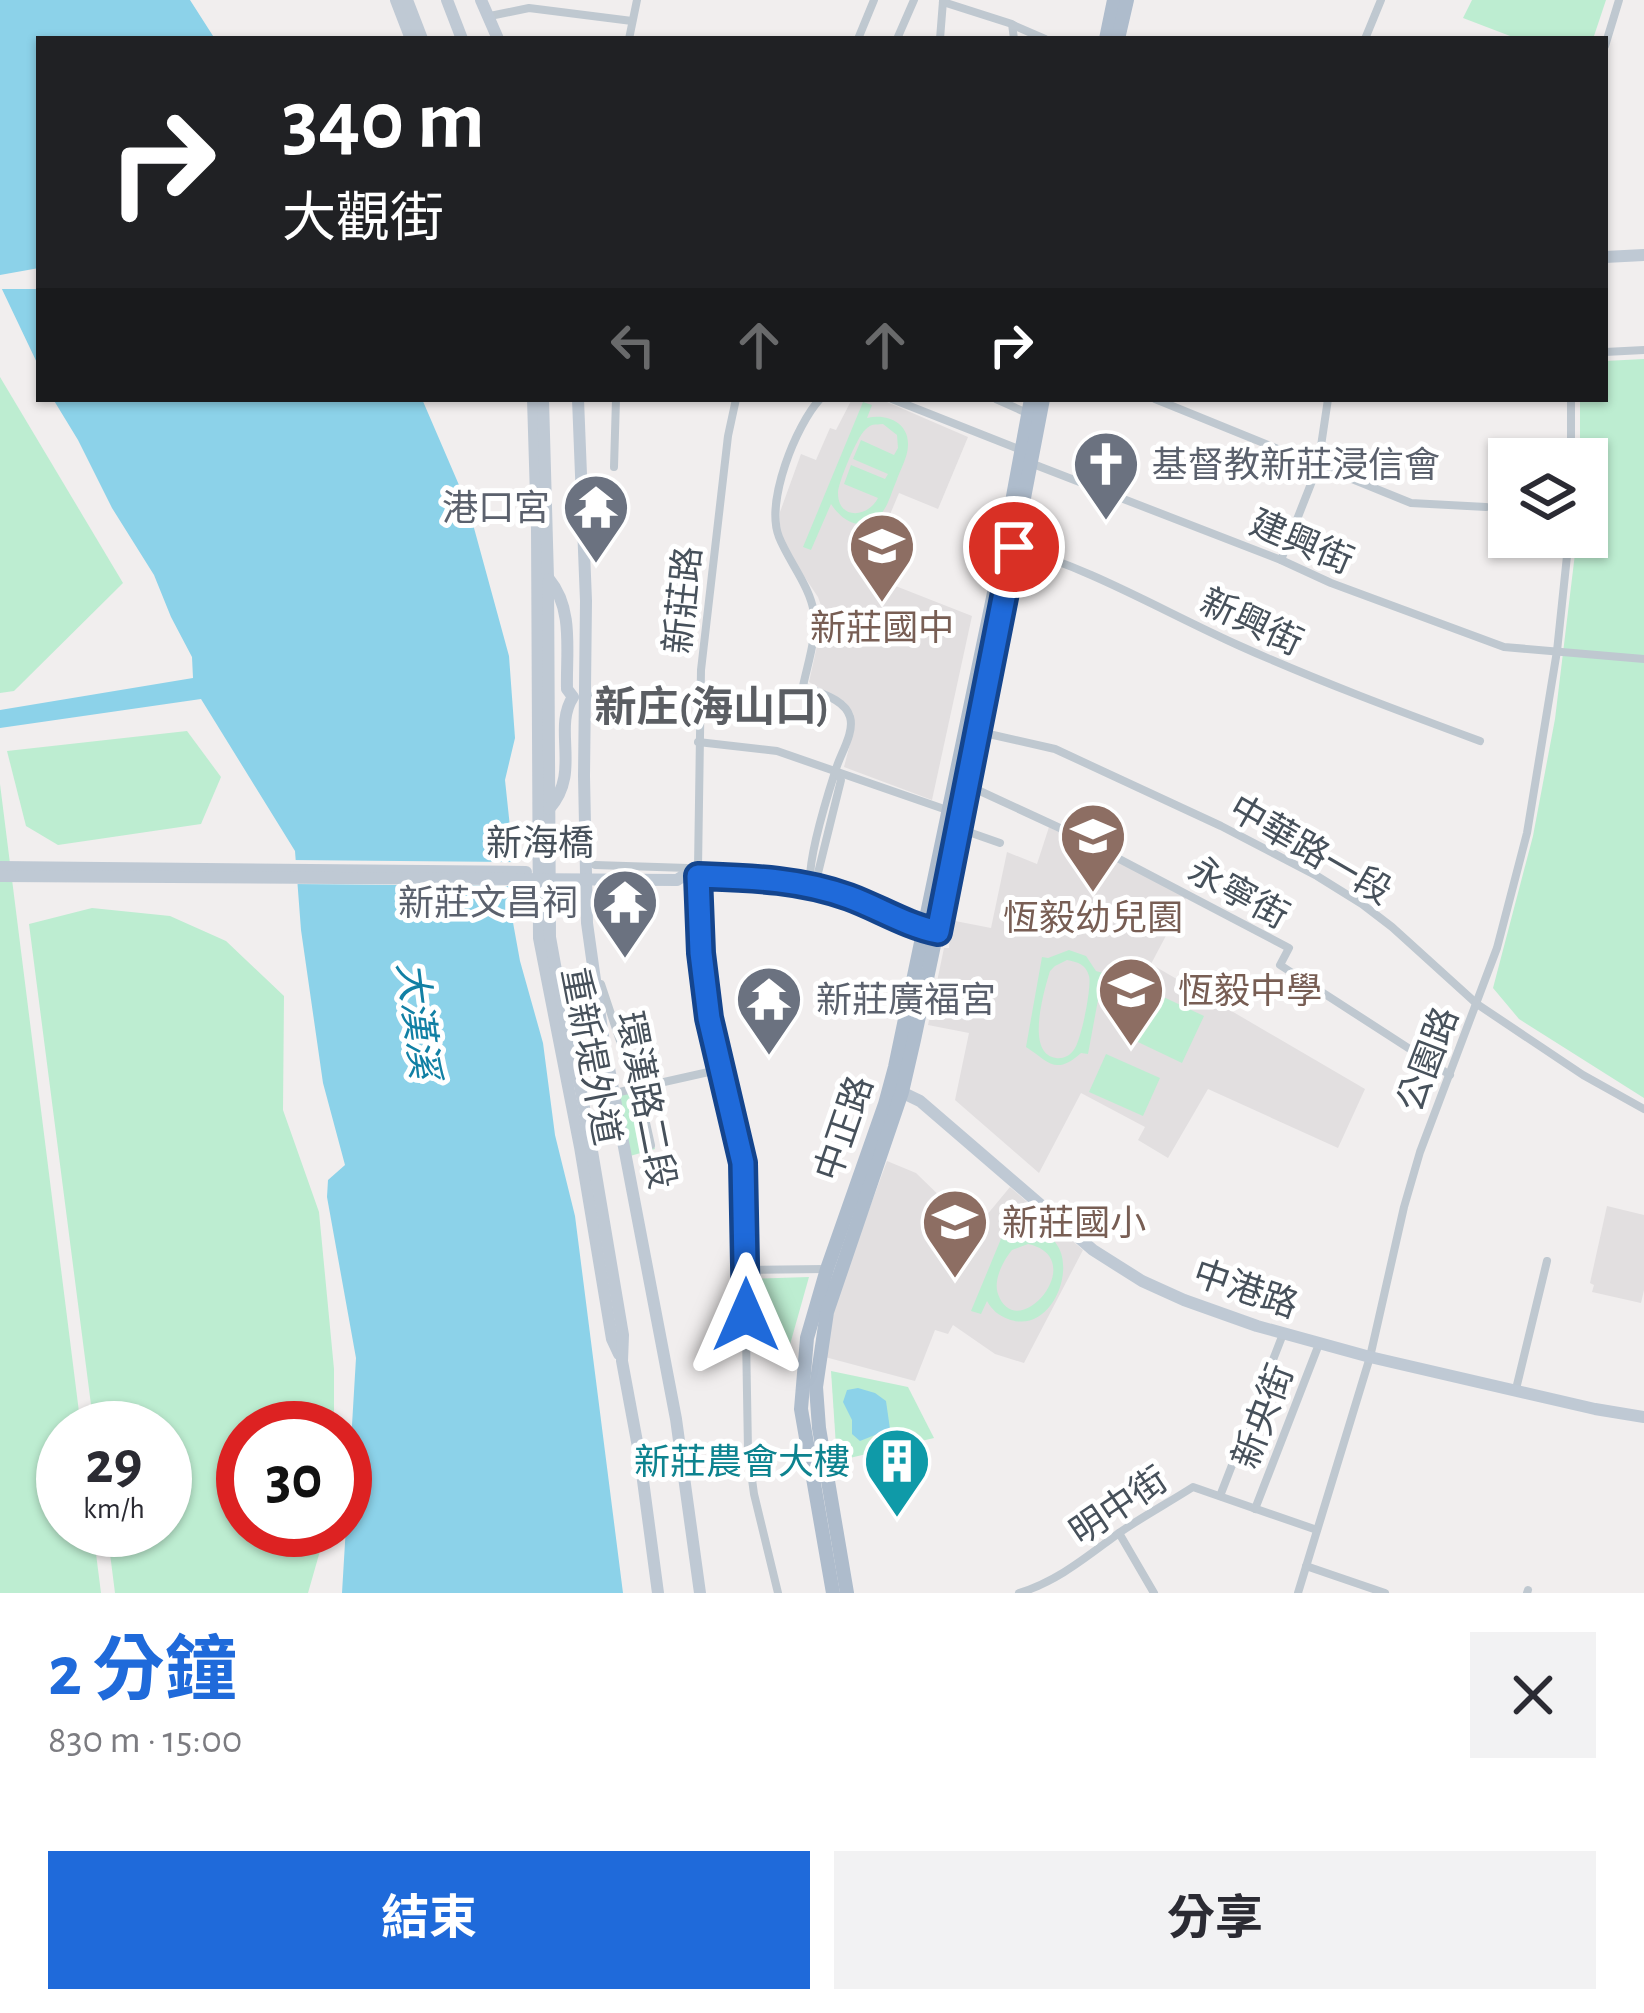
<!DOCTYPE html>
<html lang="zh-TW">
<head>
<meta charset="utf-8">
<style>
  body { margin:0; font-family:"Alegreya Sans","Noto Sans TC",sans-serif; background:#f2f2f3; color:#2b2b33; height:100vh; display:flex; flex-direction:column; font-size:45px; white-space:nowrap }
  * { box-sizing:border-box; margin:0 }
  p { font-size:39px; color:#7c7c81 }
  .icon { flex:none; width:66px; height:66px; fill:none; stroke:currentColor; stroke-width:2; stroke-linecap:round; stroke-linejoin:round }
  .map { position:relative; height:1593px; overflow:hidden }
  .panel { display:flex; flex-direction:column; background:#fff; flex:1 }
  .panel>* { flex:none }
  .hud { position:absolute; left:36px; top:36px; width:1572px; height:366px; border-radius:0px; box-shadow:0 3px 9px #0004; background:#202124; color:#fff; overflow:hidden }
  .buttons { position:absolute; left:1488px; top:438px; display:grid; gap:24px }
  .buttons a { display:grid; place-items:center; width:120px; height:120px; border-radius:0px; background:#fff; box-shadow:0 3px 9px #0004; font-size:60px }
  .speed { position:absolute; left:36px; top:1401px; display:flex; gap:24px; font-size:60px; font-weight:700; text-align:center }
  .speed>* { display:grid; place-content:center; width:156px; height:156px; border-radius:50%; background:#fff; box-shadow:0 3px 9px #0004; line-height:1 }
  .speed small { font-size:30px; font-weight:400 }
  .speed .limit { border:18px solid #d22; background:#fff; color:#111 }
  .pin { position:absolute; display:grid; place-items:center; width:102px; height:102px; color:#fff; margin:-51px; border:6px solid #fff; border-radius:50%; box-shadow:0 3px 12px #0007 }
  .me { position:absolute; width:132px; margin:-66px; rotate:0deg; stroke-linejoin:round; filter:drop-shadow(0 0 9px #0008) }
  .turn { display:flex; align-items:center; gap:42px; height:252px; padding:0 48px; font-size:54px }
  .turn .icon { width:156px; height:156px; stroke-width:2.5 }
  .turn b { display:block; font-size:84px; line-height:102px }
  .lanes { display:flex; align-items:center; height:114px; padding:0 48px; background:#0003; justify-content:center; gap:60px; direction:ltr }
  .lanes .off { opacity:.35 }
  .round { display:grid; place-items:center; flex:none; width:126px; height:126px; border-radius:0px; background:#f2f2f3 }
  .headline { display:flex; align-items:center; justify-content:space-between; height:204px; padding:0 48px }
  h1 { font-size:72px; font-weight:700; line-height:90px; color:#1f6ada }
  .button { display:flex; gap:24px; margin-top:auto; padding:24px 48px }
  .button a { flex:1; height:138px; border-radius:0px; background:#1f6ada; color:#fff; font-size:48px; font-weight:700; line-height:138px; text-align:center }
  .button a+a { background:#f2f2f3; color:#2b2b33 }
  .map>svg:first-child { display:block }
  .education { fill:#e2dfe0 }
  .green { fill:#bdedd1; fill-rule:evenodd }
  .water { fill:#8cd2e9 }
  .pier { fill:#f1eeee }
  .lines { fill:none; stroke-linecap:round; stroke-linejoin:round }
  .street { stroke:#bfc8d0; stroke-width:8 }
  .secondary { stroke:#bfc9d4; stroke-width:12 }
  .primary { stroke:#aebccc; stroke-width:14 }
  .secondary-bridge { stroke:#bfc9d4; stroke-width:12 }
  .route-casing { stroke:#14458e; stroke-width:30 }
  .route { stroke:#1f6ada; stroke-width:21 }
  .labels { text-anchor:middle; stroke-width:10; stroke-linejoin:round; paint-order:stroke }
  .worship-label { font-size:36px; fill:#5b616d; stroke:#fff; text-anchor:start }
  .street-label { font-size:36px; fill:#47515b; stroke:#fff }
  .education-label { font-size:36px; fill:#785e54; stroke:#fff }
  .culture-label { font-size:36px; fill:#0d838f; stroke:#fff; text-anchor:end }
  .water-label { font-size:39px; font-style:italic; fill:#1180a4; stroke:#fff }
  .quarter-label { font-size:42px; font-weight:bold; fill:#5b5e63; stroke:#fff }
</style>
</head>
<body>
<div class="map">
<svg width="1644" height="1593" viewBox="0 0 1644 1593">
  <rect width="100%" height="100%" fill="#f1eeee"/>
  <g class="education">
    <polygon points="852,399 880,399 968,437 938,509 899,493 865,574 972,616 932,800 844,767 854,729 853,716 845,702 809,682 824,614 818,597 796,564 779,531 780,512 801,454 816,460 830,428 836,430"/>
    <polygon points="1049,827 1187,896 1151,964 1365,1089 1338,1148 1208,1089 1168,1158 1138,1140 1145,1127 1081,1093 1039,1173 955,1100 969,1033 928,1025 944,948 949,948 950,920 991,928 1007,852 1037,864"/>
    <polygon points="887,1161 916,1173 951,1207 981,1222 1010,1187 1083,1250 1024,1363 995,1354 953,1325 948,1334 935,1330 915,1381 825,1357 831,1312"/>
    <polygon points="1607,1206 1644,1215 1644,1290 1641,1303 1592,1292 1594,1285 1590,1283"/>
  </g>
  <g class="green">
    <polygon points="1472,0 1606,0 1593,39 1518,39 1463,18"/>
    <polygon points="1644,359 1644,1098 1519,1019 1493,988 1533,836 1555,719 1577,537 1587,537 1587,459 1580,459 1580,399 1605,399 1605,361"/>
    <polygon points="0,377 123,583 14,691 0,693"/>
    <path d="M863,402l9,3 -5,13c19,-5 42,4 41,27 0,12 -8,25 -12,37 -5,11 -8,26 -18,35 -17,16 -37,3 -47,-13l-20,46 -8,-3zM883,424l14,11 1,13 -4,7 -33,-15 -8,19 35,15 -3,5 -34,-14 -7,19 34,14c-10,20 -40,22 -40,-5 0,-10 19,-56 27,-63 7,-7 9,-5 18,-6z"/>
    <polygon points="187,731 221,777 201,824 58,845 26,826 7,751"/>
    <polygon points="0,784 81,1428 63,1428 63,1530 93,1530 101,1593 0,1593"/>
    <polygon points="92,908 170,916 226,941 284,996 283,1110 319,1212 334,1369 334,1428 243,1428 243,1530 326,1530 308,1593 115,1593 107,1530 165,1530 165,1428 94,1428 29,924"/>
    <path d="M1069,950l17,6 10,15 7,2 -15,81 -7,-1c-26,24 -34,7 -55,-6l16,-90 6,1zM1067,960c10,2 19,4 22,16 3,10 -8,67 -16,75 -4,5 -10,8 -17,7 -31,-4 -12,-67 -6,-87l5,-5z"/>
    <polygon points="1140,986 1204,1016 1182,1063 1119,1033"/>
    <polygon points="1106,1054 1160,1078 1143,1116 1089,1092"/>
    <polygon points="637,1090 655,1149 630,1156 618,1094"/>
    <path d="M1013,1210l10,5 -7,18c78,-16 48,108 -8,86 -10,-4 -16,-9 -21,-18l-6,13 -10,-3zM1028,1244c64,14 -11,103 -30,50 -5,-14 5,-33 14,-44z"/>
    <polygon points="809,1277 789,1348 750,1349 748,1279"/>
    <polygon points="831,1371 908,1387 934,1438 837,1461"/>
  </g>
  <g class="water">
    <polygon points="0,0 190,0 215,39 39,39 39,367 0,285"/>
    <polygon points="53,399 422,399 468,506 509,656 515,738 505,780 512,846 512,917 520,961 543,1043 555,1135 575,1216 623,1593 342,1593 356,1358 327,1197 328,1180 345,1165 323,1083 301,930 295,851 201,699 0,728 0,710 193,678 192,657 171,617 154,575 112,508 78,440"/>
    <polygon points="858,1388 875,1393 886,1401 890,1429 860,1441 852,1434 852,1420 843,1402 847,1390"/>
  </g>
  <g class="pier">
    <polygon points="39,268 39,289 0,289 0,275"/>
    <polygon points="290,860 518,862 518,886 292,884"/>
  </g>
  <g class="lines">
    <g class="street">
      <polyline points="943,2 1012,24 1014,39"/>
      <polyline points="490,16 529,8 632,21"/>
      <polyline points="1013,25 1045,39"/>
      <polyline points="629,39 637,0"/>
      <polyline points="858,39 874,0"/>
      <polyline points="897,39 914,0"/>
      <polyline points="940,39 943,1"/>
      <polyline points="1365,39 1381,0"/>
      <polyline points="1605,46 1619,0"/>
      <polyline points="1605,352 1644,350"/>
      <polyline points="736,399 728,436 701,670 698,868 702,953 709,1018 743,1163 748,1450 754,1494 778,1593"/>
      <polyline points="892,399 1021,450"/>
      <polyline points="996,399 1027,413"/>
      <polyline points="1155,399 1411,503 1486,507"/>
      <polyline points="1571,459 1571,399"/>
      <polyline points="1033,464 1281,560 1331,583 1504,647 1644,659"/>
      <polyline points="614,467 616,399"/>
      <path d="M1011,546c80,22 153,66 229,100 78,35 159,65 240,95"/>
      <polyline points="1281,560 1318,466 1328,399"/>
      <polyline points="585,696 699,703"/>
      <polyline points="980,732 1055,749 1221,826 1317,876 1362,904 1392,927 1477,1004 1583,1075 1644,1109"/>
      <polyline points="698,742 777,751 947,810"/>
      <polyline points="969,786 1062,829 1289,948 1280,965 1450,1075"/>
      <polyline points="960,829 1000,843"/>
      <polyline points="595,865 688,868 697,875"/>
      <path d="M810,885c-2,-28 16,-85 25,-113 4,-16 20,-39 15,-55 -5,-18 -31,-24 -47,-31 5,-24 14,-49 11,-73 -4,-27 -25,-51 -35,-76 -14,-35 17,-112 41,-138"/>
      <polyline points="810,885 817,877 841,780 836,772"/>
      <polyline points="598,985 601,984 627,1062 632,1088"/>
      <polyline points="638,1087 651,1145"/>
      <polyline points="615,1093 722,1069"/>
      <polyline points="746,1270 825,1269"/>
      <polyline points="1516,1389 1547,1261"/>
      <polyline points="1220,1496 1283,1334"/>
      <polyline points="1255,1509 1319,1344"/>
      <polyline points="1119,1533 1154,1593"/>
      <polyline points="1306,1566 1385,1593"/>
      <path d="M1019,1593c39,-12 67,-36 100,-60 23,-16 49,-30 74,-46l124,43"/>
      <polyline points="1298,1593 1370,1357 1404,1207 1420,1152 1497,948 1527,833 1557,651 1569,537"/>
      <polyline points="1527,1593 1528,1590"/>
    </g>
    <g class="secondary">
      <polyline points="396,0 411,39"/>
      <polyline points="407,0 422,39"/>
      <polyline points="447,0 462,39"/>
      <polyline points="481,0 498,39"/>
      <polyline points="1605,257 1644,255"/>
      <polyline points="533,399 537,529 539,938 580,1147 612,1339 619,1354"/>
      <polyline points="543,399 548,578 550,937 570,1048 580,1086 591,1145 623,1335 622,1361 640,1458 658,1593"/>
      <polyline points="578,399 586,601 584,776 587,923 603,1037 676,1419 700,1593"/>
      <path d="M549,579c25,30 17,73 18,110l6,8c-21,32 9,75 -24,112"/>
      <polyline points="0,867 526,872"/>
      <path d="M683,876c58,0 114,1 169,22 26,10 51,26 78,33"/>
      <polyline points="897,1090 920,1101 1093,1250 1142,1281 1184,1300 1257,1326 1370,1357 1595,1409 1644,1417"/>
    </g>
    <g class="primary">
      <polyline points="1106,39 1114,0"/>
      <polyline points="1118,39 1127,0"/>
      <polyline points="833,1593 801,1409 807,1338 827,1269 885,1104 895,1067 1004,545 1031,399"/>
      <polyline points="847,1593 819,1428 816,1387 827,1312 902,1092 914,1040 979,732 1043,399"/>
    </g>
    <polyline class="secondary-bridge" points="0,876 677,880 683,876"/>
  </g>
  <g class="lines">
    <g class="route-casing">
      <path id="route" d="M746,1315l-3,-152 -34,-145 -8,-65 -3,-77c53,2 101,3 151,21 30,11 58,29 89,35l76,-385"/>
    </g>
    <use href="#route" class="route"/>
  </g>
  <defs>
    <g id="church-pin" transform="scale(3.45)"><path d="M0 17L-7.5 6A9.5 9.5 0 1 1 7.5 6Z" fill="#6b7280" stroke="#fff"/><path d="M-1.2-6h2.4v3.5h3.3v2.4h-3.3V6h-2.4V-.1h-3.3v-2.4h3.3Z" fill="#fff"/></g>
    <g id="temple-pin" transform="scale(3.45)"><path d="M0 17L-7.5 6A9.5 9.5 0 1 1 7.5 6Z" fill="#6b7280" stroke="#fff"/><path d="M0-6L5-2H3V0L6.5 2.5H4V6H1.5V3h-3V6H-4V2.5H-6.5L-3 0V-2H-5Z" fill="#fff"/></g>
    <g id="school-pin" transform="scale(3.45)"><path d="M0 17L-7.5 6A9.5 9.5 0 1 1 7.5 6Z" fill="#8d6e63" stroke="#fff"/><path d="M0-5L7-2L0 1L-7-2ZM-4 1L0 2.5L4 1V4Q0 6-4 4Z" fill="#fff"/></g>
    <g id="building-pin" transform="scale(3.45)"><path d="M0 17L-7.5 6A9.5 9.5 0 1 1 7.5 6Z" fill="#0f9aa8" stroke="#fff"/><path d="M-4-6H4V6H1V3H-1V6H-4ZM-2.5-4.3h1.7v1.8h-1.7ZM.8-4.3h1.7v1.8H.8ZM-2.5-1h1.7V.8h-1.7ZM.8-1h1.7V.8H.8Z" fill="#fff"/></g>
  </defs>
  <g fill-rule="evenodd">
    <use href="#church-pin" x="1106" y="464"/>
    <use href="#temple-pin" x="596" y="507"/>
    <use href="#school-pin" x="882" y="546"/>
    <use href="#school-pin" x="1093" y="836"/>
    <use href="#temple-pin" x="625" y="902"/>
    <use href="#school-pin" x="1131" y="990"/>
    <use href="#temple-pin" x="769" y="999"/>
    <use href="#school-pin" x="955" y="1222"/>
    <use href="#building-pin" x="897" y="1461"/>
  </g>
  <g class="labels">
    <g class="worship-label">
      <text x="1152" y="477">基督教新莊浸信會</text>
      <text x="550" y="520" text-anchor="end">港口宮</text>
      <text x="578" y="915" text-anchor="end">新莊文昌祠</text>
      <text x="816" y="1012">新莊廣福宮</text>
    </g>
    <g class="street-label">
      <text transform="translate(1302 541) rotate(23)" y="13">建興街</text>
      <text transform="translate(682 600) rotate(-84)" y="13">新莊路</text>
      <text transform="translate(1252 621) rotate(25)" y="13">新興街</text>
      <text x="540" y="855">新海橋</text>
      <text transform="translate(1311 849) rotate(30)" y="13">中華路一段</text>
      <text transform="translate(1239 892) rotate(29)" y="13">永寧街</text>
      <text transform="translate(592 1056) rotate(79)" y="13">重新堤外道</text>
      <text transform="translate(1427 1059) rotate(-69)" y="13">公園路</text>
      <text transform="translate(647 1100) rotate(79)" y="13">環漢路二段</text>
      <text transform="translate(843 1128) rotate(-71)" y="13">中正路</text>
      <text transform="translate(1246 1288) rotate(19)" y="13">中港路</text>
      <text transform="translate(1262 1416) rotate(-69)" y="13">新央街</text>
      <text transform="translate(1118 1505) rotate(-34)" y="13">明中街</text>
    </g>
    <g class="education-label">
      <text x="882" y="640">新莊國中</text>
      <text x="1093" y="930">恆毅幼兒園</text>
      <text x="1178" y="1003" text-anchor="start">恆毅中學</text>
      <text x="1002" y="1235" text-anchor="start">新莊國小</text>
    </g>
    <g class="culture-label">
      <text x="850" y="1474">新莊農會大樓</text>
    </g>
    <g class="water-label">
      <text transform="translate(419 1020) rotate(83)" y="14">大漢溪</text>
    </g>
    <g class="quarter-label">
      <text x="712" y="721">新庄(海山口)</text>
    </g>
  </g>
</svg>
<div class="buttons">
<a><svg class="icon" aria-label="layers" viewBox="0 0 24 24"><path d="M12 4l9 5-9 5-9-5zM3 14l9 5 9-5"/></svg></a>
</div>
<div class="speed"><div>29<small>km/h</small></div><div class="limit">30</div></div>
<div class="pin" style="left:1014px;top:547px;background:#d93025"><svg class="icon" aria-label="arrive" viewBox="0 0 24 24"><path d="M6 21V4h12l-3 4 3 4H6"/></svg></div>
<svg class="me" style="left:746px;top:1315px" viewBox="-20 -20 40 40"><path d="M0-17L14 15 0 8-14 15z" fill="#1f6ada" stroke="#fff" stroke-width="4"/></svg>
<div class="hud">
<div class="turn"><svg class="icon" aria-label="right" viewBox="0 0 24 24"><path d="M7 20v-9h11M14 6l5 5-5 5"/></svg><div><b>340 m</b>大觀街</div></div>
<div class="lanes"><svg class="icon off" aria-label="left" viewBox="0 0 24 24"><path d="M17 20v-9H6M10 6l-5 5 5 5"/></svg><svg class="icon off" aria-label="ahead" viewBox="0 0 24 24"><path d="M12 20V5M6 11l6-6 6 6"/></svg><svg class="icon off" aria-label="ahead" viewBox="0 0 24 24"><path d="M12 20V5M6 11l6-6 6 6"/></svg><svg class="icon" aria-label="right" viewBox="0 0 24 24"><path d="M7 20v-9h11M14 6l5 5-5 5"/></svg></div>
</div>
</div>
<section class="panel">
<div class="headline"><div><h1>2 分鐘</h1><p>830 m · 15:00</p></div><a class="round"><svg class="icon" aria-label="close" viewBox="0 0 24 24"><path d="M6 6l12 12M18 6L6 18"/></svg></a></div>
<div class="button"><a>結束</a><a>分享</a></div>
</section>
</body>
</html>
